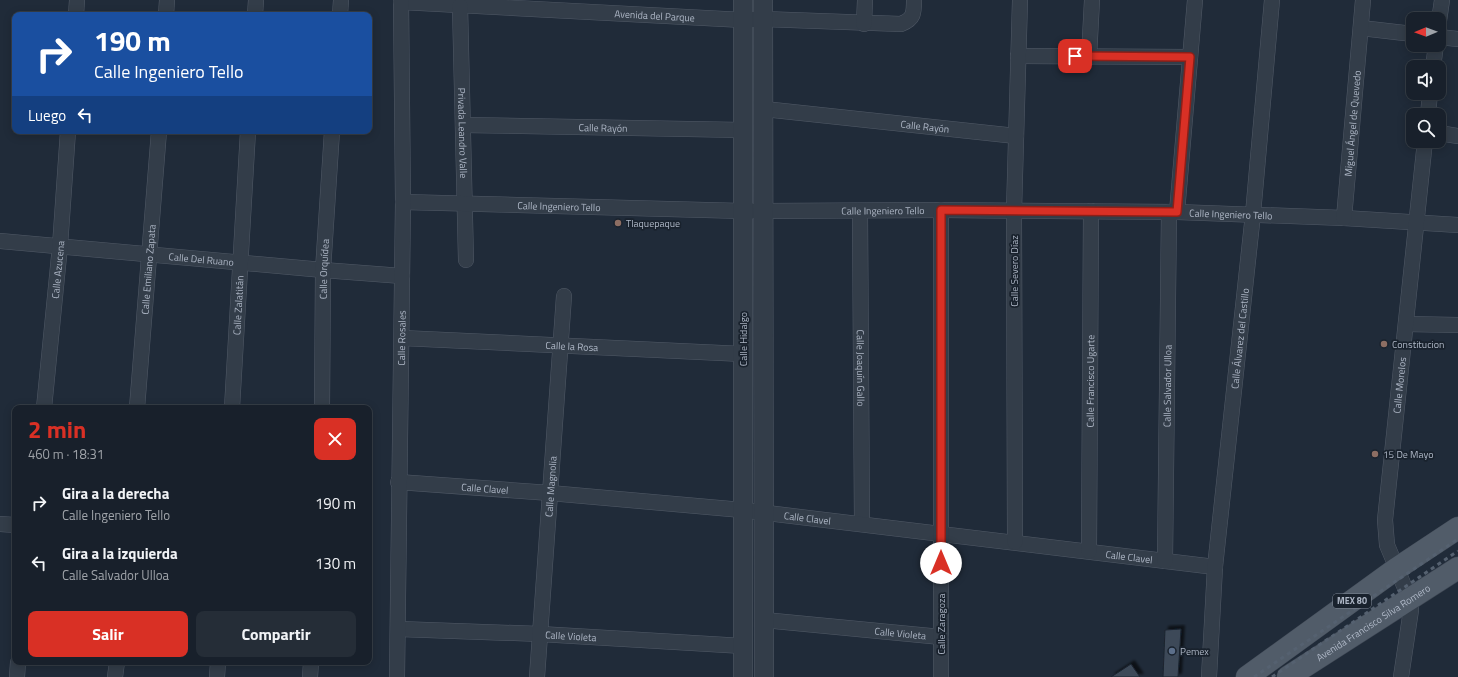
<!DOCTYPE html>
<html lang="es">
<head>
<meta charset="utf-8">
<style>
  body { margin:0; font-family:"Titillium Web",sans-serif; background:#252d37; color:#f1f3f6; height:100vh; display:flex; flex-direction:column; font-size:15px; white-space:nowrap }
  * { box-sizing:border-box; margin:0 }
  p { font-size:13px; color:#9fa3a9 }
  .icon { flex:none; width:22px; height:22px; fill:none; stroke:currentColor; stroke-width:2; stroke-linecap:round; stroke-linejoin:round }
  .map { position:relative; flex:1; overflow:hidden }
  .panel { position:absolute; left:12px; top:405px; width:360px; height:260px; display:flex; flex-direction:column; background:#18202b; border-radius:8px; box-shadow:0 2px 10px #0003,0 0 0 1px #363e47 }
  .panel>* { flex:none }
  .guide { position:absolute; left:12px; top:12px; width:360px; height:122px; border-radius:8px; box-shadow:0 2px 10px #0003,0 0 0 1px #363e47; background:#1a4fa0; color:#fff; overflow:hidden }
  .needle { width:26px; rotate:269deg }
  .buttons { position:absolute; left:1406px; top:12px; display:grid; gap:8px }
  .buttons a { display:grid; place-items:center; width:40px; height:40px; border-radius:8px; background:#18202b; box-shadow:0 2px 10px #0003,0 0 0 1px #363e47; font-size:20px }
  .pin { position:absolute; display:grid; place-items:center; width:34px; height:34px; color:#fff; margin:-17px; border-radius:8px; box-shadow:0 2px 6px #0006 }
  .me { position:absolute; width:44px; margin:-22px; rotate:0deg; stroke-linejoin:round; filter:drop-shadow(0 0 3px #0008) }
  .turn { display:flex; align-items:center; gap:14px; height:84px; padding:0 16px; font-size:18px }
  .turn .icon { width:52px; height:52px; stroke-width:2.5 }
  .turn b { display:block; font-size:28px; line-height:34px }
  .then { display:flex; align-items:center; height:38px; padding:0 16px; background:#0003; gap:8px; font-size:15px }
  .round { display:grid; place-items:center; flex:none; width:42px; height:42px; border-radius:8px; background:#252d37 }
  .headline { display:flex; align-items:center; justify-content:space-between; height:68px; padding:0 16px }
  h1 { font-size:24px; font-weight:700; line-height:30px; color:#d93025 }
  .button { display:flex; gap:8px; margin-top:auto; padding:8px 16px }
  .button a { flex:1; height:46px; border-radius:8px; background:#d93025; color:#fff; font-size:16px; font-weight:700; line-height:46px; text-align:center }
  .button a+a { background:#252d37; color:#f1f3f6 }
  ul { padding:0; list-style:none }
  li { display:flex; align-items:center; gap:12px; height:60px; padding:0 16px }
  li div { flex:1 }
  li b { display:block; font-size:15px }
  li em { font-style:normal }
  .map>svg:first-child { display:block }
  .building { fill:#3c4959; stroke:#1b242f; filter:url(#shadow) }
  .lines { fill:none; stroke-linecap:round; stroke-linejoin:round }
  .minor-casing { stroke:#515a67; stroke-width:16 }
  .tertiary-casing { stroke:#515a67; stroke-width:20 }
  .primary-casing { stroke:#3d4653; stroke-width:23 }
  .minor { stroke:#333d49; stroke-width:15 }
  .tertiary { stroke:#333d49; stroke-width:19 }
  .primary { stroke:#515c69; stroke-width:22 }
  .rail { stroke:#556170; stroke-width:3; stroke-dasharray:4 4; stroke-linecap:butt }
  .route-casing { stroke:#8d1f18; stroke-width:10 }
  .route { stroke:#d93025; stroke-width:7 }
  .education-dot { fill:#8d6e63; stroke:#19222d; stroke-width:1.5 }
  .service-dot { fill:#5c6f8a; stroke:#19222d; stroke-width:1.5 }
  .labels { text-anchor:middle; stroke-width:3.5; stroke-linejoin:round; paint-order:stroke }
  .shield { fill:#19222d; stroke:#818a98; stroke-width:1 }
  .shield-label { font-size:9px; font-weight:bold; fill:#aeb7c6 }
  .street-label { font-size:10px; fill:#aeb7c6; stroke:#19222d }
  .poi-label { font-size:10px; fill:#aeb7c6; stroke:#19222d; text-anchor:start }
</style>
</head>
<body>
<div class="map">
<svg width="1458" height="677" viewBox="0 0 1458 677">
  <defs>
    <filter id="shadow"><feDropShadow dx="3.5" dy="-3.5" stdDeviation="1" flood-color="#0009"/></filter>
  </defs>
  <rect width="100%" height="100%" fill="#202b39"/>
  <g class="building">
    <polygon points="1181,629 1178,677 1163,677 1165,630"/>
    <polygon points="1131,664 1140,677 1111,677"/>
  </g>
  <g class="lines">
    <g class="minor-casing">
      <g id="minor">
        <path id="s1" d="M401,2l342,18 20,-1 138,5c13,-5 13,-11 13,-24"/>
        <path id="s2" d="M460,6l6,254"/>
        <polyline points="76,15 77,0"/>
        <polyline points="166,15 167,0"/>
        <polyline points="255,15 256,0"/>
        <polyline points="340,15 341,0"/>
        <polyline points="1439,21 1442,0"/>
        <polyline points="864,24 865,0"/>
        <polyline points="1361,28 1413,34"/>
        <polyline points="1439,37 1458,39"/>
        <polyline points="1018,56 1190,57"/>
        <polyline points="1089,57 1092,0"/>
        <polyline points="1433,67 1436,45"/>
        <path id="s3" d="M764,109l252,27"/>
        <polyline points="1428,115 1430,93"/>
        <path id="s4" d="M463,125l280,5"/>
        <polyline points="1439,133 1458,136"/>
        <path id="s5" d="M403,202l340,9 198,-1 236,2 167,6 114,7"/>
        <path id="s6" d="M860,211l2,313"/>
        <polyline points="1177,212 1195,0"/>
        <path id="s7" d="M1344,218l19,-218"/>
        <path id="s8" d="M0,241l323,29 79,6"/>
        <polyline points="1406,324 1458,325"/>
        <path id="s9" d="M402,338l341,16"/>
        <path id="s10" d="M44,408l16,-162 8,-115"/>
        <path id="s11" d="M137,408l22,-277"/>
        <path id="s12" d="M232,408l16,-277"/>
        <path id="s13" d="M322,408l1,-138 9,-139"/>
        <path id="s14" d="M398,482l152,11 192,17 473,57"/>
        <polyline points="0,524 15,525"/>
        <polyline points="1015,542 1014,211 1020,0"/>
        <path id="s15" d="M1089,551l2,-340"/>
        <path id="s16" d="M1165,561l4,-349"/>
        <path id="s17" d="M764,620l177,17"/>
        <path id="s18" d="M399,629l141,5 203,12"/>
        <polyline points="17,677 18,662"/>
        <polyline points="115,677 117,662"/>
        <polyline points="217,677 218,662"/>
        <polyline points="310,677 311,662"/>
        <path id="s19" d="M397,677l6,-475 -2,-202"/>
        <path id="s20" d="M537,677l27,-381"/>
        <polyline points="941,677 941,210"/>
        <path id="s21" d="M1209,677l6,-110 38,-353 19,-214"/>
        <path id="s22" d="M1401,677l10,-67 -1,-10 -23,-55 -2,-25 40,-379"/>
      </g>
    </g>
    <g class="tertiary-casing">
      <g id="tertiary">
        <polyline points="743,0 743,677"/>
        <polyline points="763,0 764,677"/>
      </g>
    </g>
    <g class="primary-casing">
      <g id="primary">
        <polyline points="1247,677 1396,569 1458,528"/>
        <path id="s23" d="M1288,677l170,-109"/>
      </g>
    </g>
    <use href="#minor" class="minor"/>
    <use href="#tertiary" class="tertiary"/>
    <use href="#primary" class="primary"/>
    <g class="rail">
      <polyline points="1254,677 1458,539"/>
      <polyline points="1272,677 1458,551"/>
    </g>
  </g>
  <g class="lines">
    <g class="route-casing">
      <polyline id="route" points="941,563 941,210 1177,212 1190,57 1075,56"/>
    </g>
    <use href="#route" class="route"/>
  </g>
  <g class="education-dot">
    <circle cx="618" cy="223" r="4"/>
    <circle cx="1384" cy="344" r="4"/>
    <circle cx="1375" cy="454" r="4"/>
  </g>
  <circle class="service-dot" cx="1172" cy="651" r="4"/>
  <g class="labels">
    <rect class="shield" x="1333" y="594" width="38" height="14" rx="3"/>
    <g class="shield-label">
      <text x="1352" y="604">MEX 80</text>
    </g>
    <g class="street-label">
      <text dy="4" stroke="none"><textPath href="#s1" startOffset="254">Avenida del Parque</textPath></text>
      <text dy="4" stroke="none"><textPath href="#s7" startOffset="95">Miguel Ángel de Quevedo</textPath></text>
      <text dy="4" stroke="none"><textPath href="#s4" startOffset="140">Calle Rayón</textPath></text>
      <text dy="4" stroke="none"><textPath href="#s3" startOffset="162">Calle Rayón</textPath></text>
      <text dy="4" stroke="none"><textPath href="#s2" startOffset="127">Privada Leandro Valle</textPath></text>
      <text dy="4" stroke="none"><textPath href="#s5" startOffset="156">Calle Ingeniero Tello</textPath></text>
      <text dy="4" stroke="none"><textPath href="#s5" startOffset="480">Calle Ingeniero Tello</textPath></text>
      <text dy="4" stroke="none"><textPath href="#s5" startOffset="828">Calle Ingeniero Tello</textPath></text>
      <text dy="4" stroke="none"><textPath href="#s8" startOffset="202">Calle Del Ruano</textPath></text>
      <text dy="4" stroke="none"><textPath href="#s13" startOffset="139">Calle Orquídea</textPath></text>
      <text dy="4" stroke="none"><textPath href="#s10" startOffset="139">Calle Azucena</textPath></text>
      <text dy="4" stroke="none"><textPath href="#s11" startOffset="139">Calle Emiliano Zapata</textPath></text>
      <text transform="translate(1014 271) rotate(-90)" y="4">Calle Severo Díaz</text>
      <text dy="4" stroke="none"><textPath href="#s12" startOffset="103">Calle Zalatitán</textPath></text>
      <text dy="4" stroke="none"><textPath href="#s21" startOffset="340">Calle Álvarez del Castillo</textPath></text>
      <text dy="4" stroke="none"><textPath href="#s19" startOffset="339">Calle Rosales</textPath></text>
      <text transform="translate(743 339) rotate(-90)" y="4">Calle Hidalgo</text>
      <text dy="4" stroke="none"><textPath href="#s9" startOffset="170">Calle la Rosa</textPath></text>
      <text dy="4" stroke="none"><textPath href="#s6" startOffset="157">Calle Joaquín Gallo</textPath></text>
      <text dy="4" stroke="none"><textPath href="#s15" startOffset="170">Calle Francisco Ugarte</textPath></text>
      <text dy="4" stroke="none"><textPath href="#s22" startOffset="298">Calle Morelos</textPath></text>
      <text dy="4" stroke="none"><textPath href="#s16" startOffset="175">Calle Salvador Ulloa</textPath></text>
      <text dy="4" stroke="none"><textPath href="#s20" startOffset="191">Calle Magnolia</textPath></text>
      <text dy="4" stroke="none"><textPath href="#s14" startOffset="87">Calle Clavel</textPath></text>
      <text dy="4" stroke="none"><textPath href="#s14" startOffset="411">Calle Clavel</textPath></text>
      <text dy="4" stroke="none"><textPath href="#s14" startOffset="735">Calle Clavel</textPath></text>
      <text dy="4" stroke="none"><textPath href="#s23" startOffset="101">Avenida Francisco Silva Romero</textPath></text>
      <text transform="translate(941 624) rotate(-90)" y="4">Calle Zaragoza</text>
      <text dy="4" stroke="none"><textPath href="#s17" startOffset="137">Calle Violeta</textPath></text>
      <text dy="4" stroke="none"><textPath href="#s18" startOffset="172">Calle Violeta</textPath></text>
    </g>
    <g class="poi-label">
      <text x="626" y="227">Tlaquepaque</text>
      <text x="1392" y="348">Constitucion</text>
      <text x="1383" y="458">15 De Mayo</text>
      <text x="1180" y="655">Pemex</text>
    </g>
  </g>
</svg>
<div class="buttons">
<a><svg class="needle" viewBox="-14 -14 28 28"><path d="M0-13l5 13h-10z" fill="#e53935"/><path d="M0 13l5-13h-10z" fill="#9fa3a9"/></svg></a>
<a><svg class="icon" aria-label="sound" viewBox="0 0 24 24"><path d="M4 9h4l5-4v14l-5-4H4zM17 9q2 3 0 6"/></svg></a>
<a><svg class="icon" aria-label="search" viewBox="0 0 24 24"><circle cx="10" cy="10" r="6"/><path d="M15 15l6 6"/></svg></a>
</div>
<div class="pin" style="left:1075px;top:56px;background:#d93025"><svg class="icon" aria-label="arrive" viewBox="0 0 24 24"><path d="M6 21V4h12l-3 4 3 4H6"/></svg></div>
<svg class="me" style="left:941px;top:563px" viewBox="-20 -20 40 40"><circle r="19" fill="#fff"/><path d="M0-13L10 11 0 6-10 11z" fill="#d93025"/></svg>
<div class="guide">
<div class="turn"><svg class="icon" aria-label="right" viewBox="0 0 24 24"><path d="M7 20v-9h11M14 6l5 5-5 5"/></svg><div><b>190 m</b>Calle Ingeniero Tello</div></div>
<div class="then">Luego<svg class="icon" aria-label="left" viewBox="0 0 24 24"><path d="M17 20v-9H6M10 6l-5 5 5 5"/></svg></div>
</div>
<section class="panel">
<div class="headline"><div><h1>2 min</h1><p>460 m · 18:31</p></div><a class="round" style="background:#d93025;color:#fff"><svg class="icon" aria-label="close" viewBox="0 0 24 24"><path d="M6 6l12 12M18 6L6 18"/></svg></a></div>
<ul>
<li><svg class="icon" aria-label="right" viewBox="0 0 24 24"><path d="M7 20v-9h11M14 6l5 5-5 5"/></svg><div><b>Gira a la derecha</b><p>Calle Ingeniero Tello</p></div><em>190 m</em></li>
<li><svg class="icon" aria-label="left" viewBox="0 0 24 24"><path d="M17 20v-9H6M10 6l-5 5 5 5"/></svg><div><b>Gira a la izquierda</b><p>Calle Salvador Ulloa</p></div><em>130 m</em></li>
</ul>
<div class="button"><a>Salir</a><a>Compartir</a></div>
</section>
</div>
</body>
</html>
